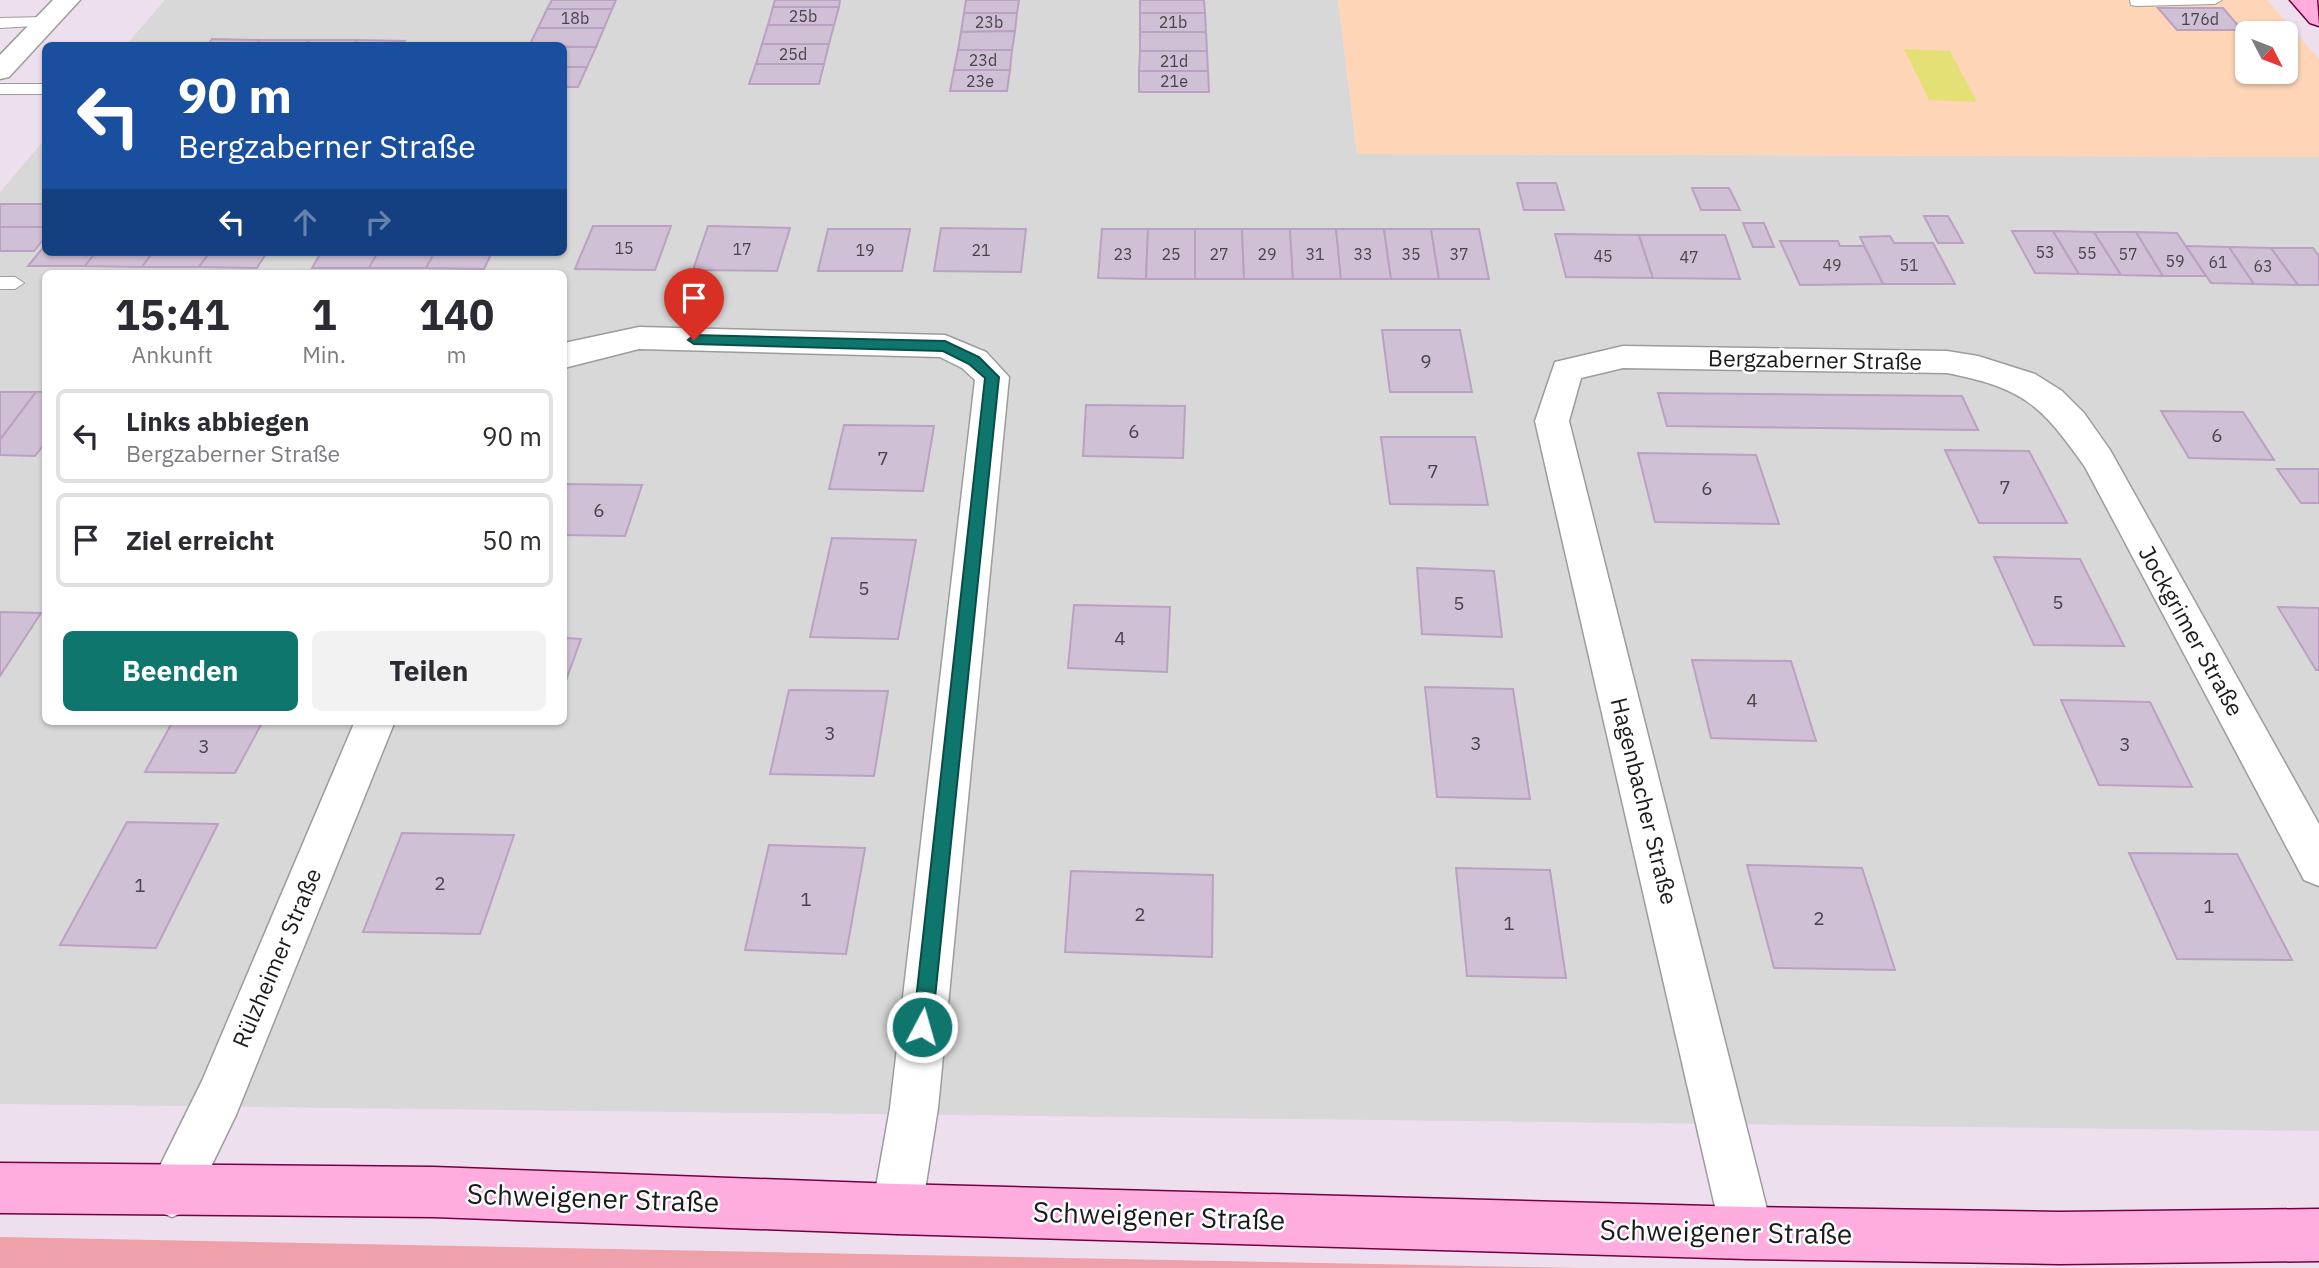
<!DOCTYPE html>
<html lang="de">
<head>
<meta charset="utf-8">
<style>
  body { margin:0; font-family:"IBM Plex Sans",sans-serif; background:#f2f2f3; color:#2b2b33; height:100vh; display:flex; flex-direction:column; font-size:26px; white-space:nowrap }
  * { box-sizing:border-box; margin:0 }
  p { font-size:23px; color:#7c7c81 }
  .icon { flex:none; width:38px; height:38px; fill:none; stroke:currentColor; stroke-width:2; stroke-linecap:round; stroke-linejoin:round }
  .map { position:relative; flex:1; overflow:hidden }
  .panel { position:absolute; left:42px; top:270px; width:525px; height:455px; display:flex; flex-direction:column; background:#fff; border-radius:10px; box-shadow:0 2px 5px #0004 }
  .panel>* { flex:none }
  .guide { position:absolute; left:42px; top:42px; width:525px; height:214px; border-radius:10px; box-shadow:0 2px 5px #0004; background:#1a4fa0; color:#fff; overflow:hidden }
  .needle { width:46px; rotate:132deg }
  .fabs { position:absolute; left:2235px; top:21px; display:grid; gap:14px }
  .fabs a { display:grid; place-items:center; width:63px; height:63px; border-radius:10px; background:#fff; box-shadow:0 2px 5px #0004; font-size:35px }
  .pin { position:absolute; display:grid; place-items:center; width:60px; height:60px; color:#fff; margin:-72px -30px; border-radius:50% 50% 50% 0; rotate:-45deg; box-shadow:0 0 7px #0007 }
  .pin .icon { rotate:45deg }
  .me { position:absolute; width:77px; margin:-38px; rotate:6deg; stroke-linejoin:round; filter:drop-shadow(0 0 5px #0008) }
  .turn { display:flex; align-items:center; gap:24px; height:147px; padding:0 21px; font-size:32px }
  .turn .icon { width:91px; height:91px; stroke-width:2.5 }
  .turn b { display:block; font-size:49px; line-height:60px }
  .lanes { display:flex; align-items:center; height:66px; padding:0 21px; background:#0003; justify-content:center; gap:35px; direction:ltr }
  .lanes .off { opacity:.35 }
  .eta { display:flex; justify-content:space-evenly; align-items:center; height:119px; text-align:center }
  .eta b { font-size:42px; font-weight:700; line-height:49px }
  .action { display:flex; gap:14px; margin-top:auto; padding:14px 21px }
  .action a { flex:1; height:80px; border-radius:10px; background:#0f766e; color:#fff; font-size:28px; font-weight:700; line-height:80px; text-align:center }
  .action a+a { background:#f2f2f3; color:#2b2b33 }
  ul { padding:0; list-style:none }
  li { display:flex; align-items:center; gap:21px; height:94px; margin:0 14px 10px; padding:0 7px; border:4px solid #e1e1e2; border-radius:10px }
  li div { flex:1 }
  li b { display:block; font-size:26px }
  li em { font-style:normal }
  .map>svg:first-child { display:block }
  .residential { fill:#d8d8d9; fill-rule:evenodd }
  .grass { fill:#eea0ab }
  .park { fill:#fed5b7; fill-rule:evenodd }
  .pitch { fill:#e5e076 }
  .building { fill:#d0c0d5; stroke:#baa1c1; stroke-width:2 }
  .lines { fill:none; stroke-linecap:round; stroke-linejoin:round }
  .service-casing { stroke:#9c9c9c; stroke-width:2 }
  .minor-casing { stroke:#9c9c9c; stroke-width:3 }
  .tertiary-casing { stroke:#9c9c9c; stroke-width:3 }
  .secondary-casing { stroke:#74003f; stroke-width:3 }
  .service { fill:#fff; fill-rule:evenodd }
  .minor { fill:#fff; fill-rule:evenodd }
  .tertiary { fill:#fff; fill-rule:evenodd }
  .secondary { fill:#ffadde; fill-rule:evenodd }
  .route { fill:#0f766e; stroke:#0a4d48; stroke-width:2 }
  .labels { text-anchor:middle; stroke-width:5; stroke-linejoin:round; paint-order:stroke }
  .far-number-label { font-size:16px; fill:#48444a }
  .number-label { font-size:19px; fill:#48444a }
  .street-label { font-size:23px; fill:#1b1b1b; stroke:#fff }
  .near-street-label { font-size:28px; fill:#1b1b1b; stroke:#fff }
</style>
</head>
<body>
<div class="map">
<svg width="2319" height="1268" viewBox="0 0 2319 1268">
  <rect width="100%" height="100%" fill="#eedfee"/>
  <path class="residential" d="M165,0h1173l19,154 962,3v974l-2319,-27v-912l45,-53 1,113h518v-206l-438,-1zM46,273h518v448h-518z"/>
  <polygon class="grass" points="0,1237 1581,1268 0,1268"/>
  <path class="park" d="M1338,0h929l52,59v98l-962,-3zM2247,33h39v39h-39z"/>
  <polygon class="pitch" points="1904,49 1950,51 1977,102 1929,100"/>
  <g class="building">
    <polygon points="552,0 616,0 612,9 547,9"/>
    <polygon points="775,0 840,0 839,7 773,7"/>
    <polygon points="966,0 1019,0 1017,13 964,13"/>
    <polygon points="1140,0 1204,0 1205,13 1140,13"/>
    <polygon points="773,7 839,7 834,25 768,25"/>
    <polygon points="2158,8 2223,8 2242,30 2177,30"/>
    <polygon points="547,9 612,9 604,28 538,28"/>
    <polygon points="964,13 1017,13 1015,31 961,32"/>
    <polygon points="1140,13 1205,13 1206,32 1140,32"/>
    <polygon points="768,25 834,25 829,44 762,44"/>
    <polygon points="538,28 604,28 596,47 529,46"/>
    <polygon points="1015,31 1012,50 958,50 961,32"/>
    <polygon points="1140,32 1206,32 1207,51 1140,51"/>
    <polygon points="212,39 260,40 256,46 207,46"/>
    <polygon points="260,40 309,40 305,46 256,46"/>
    <polygon points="309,40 357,40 354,46 305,46"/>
    <polygon points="357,40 405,41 402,46 354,46"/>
    <polygon points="762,44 829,44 824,64 756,64"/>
    <polygon points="564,47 596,47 587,67 564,67"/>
    <polygon points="958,50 1012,50 1010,70 954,70"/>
    <polygon points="1140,51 1207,51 1208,71 1139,71"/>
    <polygon points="756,64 824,64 819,84 749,84"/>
    <polygon points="564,67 587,67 578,87 564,87"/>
    <polygon points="954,70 1010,70 1007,91 950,91"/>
    <polygon points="1139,71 1208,71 1209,92 1139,92"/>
    <polygon points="1517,183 1556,183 1564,210 1524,210"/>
    <polygon points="1692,188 1729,188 1740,210 1701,210"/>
    <rect x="0" y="204" width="46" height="23"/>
    <polygon points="1924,216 1948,216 1963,243 1938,243"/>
    <polygon points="1743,223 1764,223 1774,247 1753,247"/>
    <polygon points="593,226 671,226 655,270 575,269"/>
    <polygon points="708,226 790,228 777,271 693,270"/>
    <polygon points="0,227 46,227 46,236 34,251 0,251"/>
    <polygon points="941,228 1026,229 1021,272 934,271"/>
    <polygon points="828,229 910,229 902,271 818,271"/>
    <polygon points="1102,229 1148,229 1146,279 1098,278"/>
    <polygon points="1148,229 1195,229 1195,279 1146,279"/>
    <polygon points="1195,229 1242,229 1244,279 1195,279"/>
    <polygon points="1242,229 1290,229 1293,279 1244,279"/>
    <polygon points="1290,229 1336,229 1341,279 1293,279"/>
    <polygon points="1336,229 1384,229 1391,279 1341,279"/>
    <polygon points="1384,229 1431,229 1439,279 1391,279"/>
    <polygon points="1431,229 1479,229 1489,279 1439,279"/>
    <polygon points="2012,231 2053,231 2079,274 2035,273"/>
    <polygon points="2053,231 2094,232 2121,275 2079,274"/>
    <polygon points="2094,232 2136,232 2163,276 2121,275"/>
    <polygon points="2136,232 2177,233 2206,276 2163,276"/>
    <polygon points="1555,234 1639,235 1653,278 1566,277"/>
    <polygon points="1639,235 1725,235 1740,279 1653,278"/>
    <polygon points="1890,236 1894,243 1933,243 1955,284 1883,284 1860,237"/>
    <polygon points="1780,241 1838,241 1840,246 1864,246 1883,284 1800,285"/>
    <polygon points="46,244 46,252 96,252 85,266 28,266"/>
    <polygon points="2186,246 2229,247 2254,284 2211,283"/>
    <polygon points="2229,247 2271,248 2298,285 2254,284"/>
    <polygon points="2271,248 2313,248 2319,256 2319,285 2298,285"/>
    <polygon points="96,252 153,252 142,267 85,266"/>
    <polygon points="153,252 210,252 199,267 142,267"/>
    <polygon points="210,252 267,252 257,268 199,267"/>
    <polygon points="321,252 378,252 369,268 312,268"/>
    <polygon points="378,252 435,252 426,268 369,268"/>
    <polygon points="435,252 492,252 484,269 426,268"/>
    <polygon points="1382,330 1460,330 1472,392 1390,392"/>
    <polygon points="0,392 36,392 0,440"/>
    <polygon points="36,392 46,392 46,442 35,456 0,455 0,440"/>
    <polygon points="1658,393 1962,396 1978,430 1667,426"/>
    <polygon points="1086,405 1185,406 1183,458 1083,456"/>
    <polygon points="2161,411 2243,412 2274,460 2189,458"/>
    <polygon points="844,425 934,426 923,491 829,489"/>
    <polygon points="1381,437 1475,437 1488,505 1390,504"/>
    <polygon points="1945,450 2029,451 2067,523 1979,523"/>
    <polygon points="1638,453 1756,455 1779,524 1655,522"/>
    <polygon points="2277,469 2319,469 2319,503 2301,503"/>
    <polygon points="564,484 642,485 625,536 564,535"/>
    <polygon points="832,538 916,540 898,639 810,637"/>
    <polygon points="1994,557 2080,559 2124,646 2034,645"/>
    <polygon points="1417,568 1494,571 1502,637 1422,634"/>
    <polygon points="1074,605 1170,607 1167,672 1068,668"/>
    <polygon points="2278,607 2319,608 2319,670 2316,670"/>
    <polygon points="0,612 41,613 0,676"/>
    <polygon points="564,638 581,639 564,686"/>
    <polygon points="1692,660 1791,661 1816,741 1711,738"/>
    <polygon points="1425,687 1513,689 1530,799 1437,797"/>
    <polygon points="789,690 888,691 874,776 770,774"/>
    <polygon points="2061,700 2150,702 2192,787 2099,785"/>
    <polygon points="173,721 263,721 235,773 145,772"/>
    <polygon points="127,822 218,824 156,948 60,945"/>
    <polygon points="402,833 514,835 480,934 363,932"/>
    <polygon points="769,845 865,848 846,954 745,950"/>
    <polygon points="2129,853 2237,854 2292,960 2177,959"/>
    <polygon points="1747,865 1862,868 1895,970 1774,968"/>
    <polygon points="1456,868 1550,870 1566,978 1467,976"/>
    <polygon points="1071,871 1213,875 1212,957 1065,952"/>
  </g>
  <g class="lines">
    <g class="service-casing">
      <g id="service">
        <polygon points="2130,0 2222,0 2215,4 2136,6 2131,5"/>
        <polygon points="46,17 54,22 51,25 0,28 0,18"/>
        <rect x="0" y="84" width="46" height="10"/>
        <polygon points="0,277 15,277 24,283 15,289 0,289"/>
      </g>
    </g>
    <g class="minor-casing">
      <g id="minor">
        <polygon points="639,327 945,335 986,352 1009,377 938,1108 922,1209 915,1227 897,1234 879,1227 872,1209 890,1108 975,380 962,368 940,357 639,349 564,368 564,343"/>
        <path d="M1623,346l324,5 31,5 57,18 27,17 22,22 26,37 209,374v62l-15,-6 -219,-413c-44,-62 -61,-79 -138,-94l-324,-5 -42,10 -12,43 204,812 -8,18 -18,8 -18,-8 -8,-18 -186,-812 20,-59z"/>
        <polygon points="355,721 395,721 236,1115 190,1210 172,1217 154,1210 147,1192 202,1081"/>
      </g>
    </g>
    <g class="tertiary-casing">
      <polygon id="tertiary" points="53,0 80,0 9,77 0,79 0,55"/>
    </g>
    <g class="secondary-casing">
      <g id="secondary">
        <polygon points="2290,0 2317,0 2319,26 2310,23"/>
        <polygon points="0,1163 433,1167 897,1184 1747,1207 2059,1212 2319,1209 2319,1261 2059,1264 1747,1259 897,1234 433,1217 0,1213"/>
      </g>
    </g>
    <use href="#service" class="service"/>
    <use href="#minor" class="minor"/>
    <use href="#tertiary" class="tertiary"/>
    <use href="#secondary" class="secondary"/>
  </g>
  <polygon class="route" points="694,335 945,341 979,357 999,377 932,1027 929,1034 922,1037 915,1034 913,1027 985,378 969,364 943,351 694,344 688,340"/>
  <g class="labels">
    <g class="far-number-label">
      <text x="803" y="22">25b</text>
      <text x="575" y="24">18b</text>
      <text x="2200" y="25">176d</text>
      <text x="989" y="28">23b</text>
      <text x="1173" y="28">21b</text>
      <text x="793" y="60">25d</text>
      <text x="983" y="66">23d</text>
      <text x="1174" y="67">21d</text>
      <text x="980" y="87">23e</text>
      <text x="1174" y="87">21e</text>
      <text x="624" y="254">15</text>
      <text x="742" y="255">17</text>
      <text x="865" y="256">19</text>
      <text x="981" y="256">21</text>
      <text x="2045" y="258">53</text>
      <text x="2087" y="259">55</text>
      <text x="1123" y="260">23</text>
      <text x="1171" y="260">25</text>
      <text x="1219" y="260">27</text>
      <text x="1267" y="260">29</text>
      <text x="1315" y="260">31</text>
      <text x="1363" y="260">33</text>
      <text x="1411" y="260">35</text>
      <text x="1459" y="260">37</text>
      <text x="2128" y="260">57</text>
      <text x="1603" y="262">45</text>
      <text x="1689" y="263">47</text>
      <text x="2175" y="267">59</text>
      <text x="2218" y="268">61</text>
      <text x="1832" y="271">49</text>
      <text x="1909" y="271">51</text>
      <text x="2263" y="272">63</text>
    </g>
    <g class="number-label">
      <text x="1426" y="368">9</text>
      <text x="1134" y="438">6</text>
      <text x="2217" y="442">6</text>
      <text x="883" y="465">7</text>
      <text x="1433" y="478">7</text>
      <text x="2005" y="494">7</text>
      <text x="1707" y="495">6</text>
      <text x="599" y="517">6</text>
      <text x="864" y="595">5</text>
      <text x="2058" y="609">5</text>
      <text x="1459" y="610">5</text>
      <text x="1120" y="645">4</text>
      <text x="1752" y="707">4</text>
      <text x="830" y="740">3</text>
      <text x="1476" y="750">3</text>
      <text x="2125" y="751">3</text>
      <text x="204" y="753">3</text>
      <text x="440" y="890">2</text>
      <text x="140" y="892">1</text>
      <text x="806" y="906">1</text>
      <text x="2209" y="913">1</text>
      <text x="1140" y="921">2</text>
      <text x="1819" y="925">2</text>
      <text x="1509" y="930">1</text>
    </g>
    <g class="street-label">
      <text transform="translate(1815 360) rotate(1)" y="8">Bergzaberner Straße</text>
      <text transform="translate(2191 631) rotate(61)" y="8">Jockgrimer Straße</text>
      <text transform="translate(1644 801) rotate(76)" y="8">Hagenbacher Straße</text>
      <text transform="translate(277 958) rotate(-67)" y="8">Rülzheimer Straße</text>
    </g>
    <g class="near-street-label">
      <text transform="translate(593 1198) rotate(2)" y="10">Schweigener Straße</text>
      <text transform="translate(1159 1216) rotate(2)" y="10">Schweigener Straße</text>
      <text transform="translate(1726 1232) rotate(1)" y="10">Schweigener Straße</text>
    </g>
  </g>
</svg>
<div class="fabs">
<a><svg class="needle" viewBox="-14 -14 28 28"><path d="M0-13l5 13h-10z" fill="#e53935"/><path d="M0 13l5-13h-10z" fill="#7c7c81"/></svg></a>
</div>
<div class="pin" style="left:694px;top:340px;background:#d93025"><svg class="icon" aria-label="arrive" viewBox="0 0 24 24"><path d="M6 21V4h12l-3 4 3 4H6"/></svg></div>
<svg class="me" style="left:922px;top:1027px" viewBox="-20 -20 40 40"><circle r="17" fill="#0f766e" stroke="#fff" stroke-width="3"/><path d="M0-11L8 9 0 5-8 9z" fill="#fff"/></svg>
<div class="guide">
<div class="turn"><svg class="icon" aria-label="left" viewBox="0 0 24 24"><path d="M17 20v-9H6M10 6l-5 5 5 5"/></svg><div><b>90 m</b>Bergzaberner Straße</div></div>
<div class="lanes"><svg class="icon" aria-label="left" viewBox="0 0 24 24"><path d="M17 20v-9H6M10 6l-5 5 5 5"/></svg><svg class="icon off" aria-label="ahead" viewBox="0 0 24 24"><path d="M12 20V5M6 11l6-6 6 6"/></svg><svg class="icon off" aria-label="right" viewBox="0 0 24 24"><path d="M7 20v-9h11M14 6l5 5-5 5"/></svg></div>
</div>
<section class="panel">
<div class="eta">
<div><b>15:41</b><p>Ankunft</p></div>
<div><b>1</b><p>Min.</p></div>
<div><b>140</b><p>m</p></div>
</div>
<ul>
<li><svg class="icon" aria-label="left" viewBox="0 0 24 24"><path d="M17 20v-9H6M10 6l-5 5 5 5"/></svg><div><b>Links abbiegen</b><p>Bergzaberner Straße</p></div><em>90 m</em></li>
<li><svg class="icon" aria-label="arrive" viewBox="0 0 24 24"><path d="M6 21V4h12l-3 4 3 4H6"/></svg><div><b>Ziel erreicht</b></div><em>50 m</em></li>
</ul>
<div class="action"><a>Beenden</a><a>Teilen</a></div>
</section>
</div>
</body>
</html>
